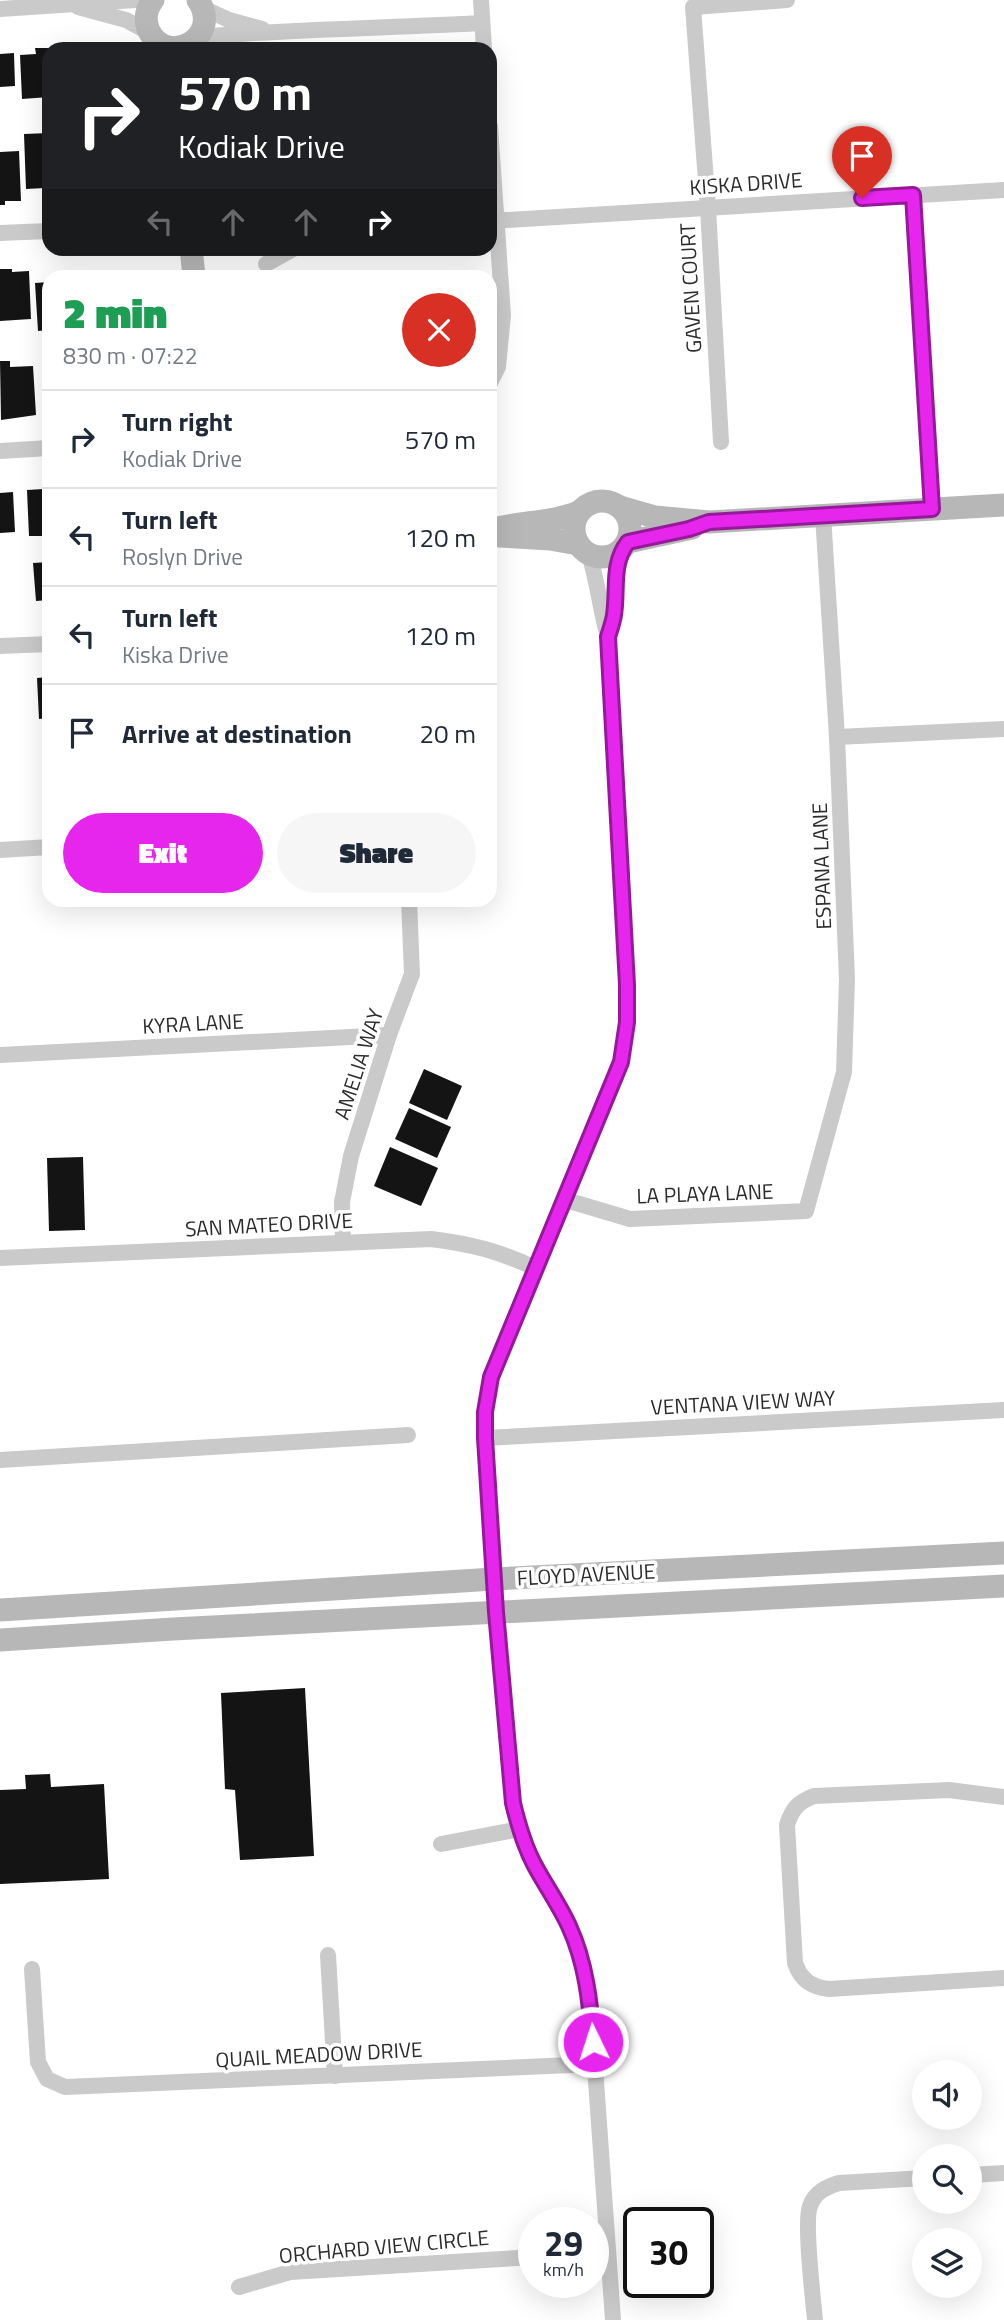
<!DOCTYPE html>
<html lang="en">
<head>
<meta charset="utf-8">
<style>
  body { margin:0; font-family:"Titillium Web",sans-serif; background:#f6f6f7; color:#1f2937; height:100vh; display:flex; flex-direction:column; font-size:26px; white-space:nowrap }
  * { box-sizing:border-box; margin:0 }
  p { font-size:23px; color:#747a83 }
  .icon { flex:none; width:38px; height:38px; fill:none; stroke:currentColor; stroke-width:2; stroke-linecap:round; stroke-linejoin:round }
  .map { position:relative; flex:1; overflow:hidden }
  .side { position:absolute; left:42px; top:270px; width:455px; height:637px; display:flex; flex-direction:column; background:#fff; border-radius:21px; box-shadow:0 7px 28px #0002 }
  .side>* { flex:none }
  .banner { position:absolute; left:42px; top:42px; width:455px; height:214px; border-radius:21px; box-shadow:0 7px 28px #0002; background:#202124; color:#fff; overflow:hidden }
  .controls { position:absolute; left:912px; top:2060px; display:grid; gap:14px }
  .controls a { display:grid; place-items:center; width:70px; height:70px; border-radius:50%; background:#fff; box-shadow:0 7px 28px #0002; font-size:35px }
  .speed { position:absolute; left:518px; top:2207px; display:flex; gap:14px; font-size:35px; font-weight:700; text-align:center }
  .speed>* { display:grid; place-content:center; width:91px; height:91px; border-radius:50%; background:#fff; box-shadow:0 7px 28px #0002; line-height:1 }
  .speed small { font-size:18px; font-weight:400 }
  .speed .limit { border:4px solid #111; border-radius:10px; background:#fff; color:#111 }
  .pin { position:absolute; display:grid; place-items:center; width:60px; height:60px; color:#fff; margin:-72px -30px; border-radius:50% 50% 50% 0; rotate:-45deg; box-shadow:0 0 7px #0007 }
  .pin .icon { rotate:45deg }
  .me { position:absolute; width:77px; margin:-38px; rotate:356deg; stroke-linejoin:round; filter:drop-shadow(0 0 5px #0008) }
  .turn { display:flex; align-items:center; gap:24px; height:147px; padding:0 21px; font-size:32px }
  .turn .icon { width:91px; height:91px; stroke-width:2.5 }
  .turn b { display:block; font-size:49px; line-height:60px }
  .lanes { display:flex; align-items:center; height:66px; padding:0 21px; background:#0003; justify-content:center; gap:35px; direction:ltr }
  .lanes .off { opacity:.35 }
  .round { display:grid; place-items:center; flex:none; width:74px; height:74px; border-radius:37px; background:#f6f6f7 }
  .headline { display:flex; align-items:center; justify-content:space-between; height:119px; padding:0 21px }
  h1 { font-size:42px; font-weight:800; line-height:52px; color:#1e9e55 }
  .primary-button { display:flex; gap:14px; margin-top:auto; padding:14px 21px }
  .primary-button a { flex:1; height:80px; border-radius:42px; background:#e726ed; color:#fff; font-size:28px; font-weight:800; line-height:80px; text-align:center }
  .primary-button a+a { background:#f6f6f7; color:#1f2937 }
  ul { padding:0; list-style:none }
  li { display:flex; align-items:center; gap:21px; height:98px; padding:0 21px; border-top:2px solid #e0e1e3 }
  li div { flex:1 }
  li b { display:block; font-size:26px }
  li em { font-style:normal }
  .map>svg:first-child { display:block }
  .building { fill:#141414 }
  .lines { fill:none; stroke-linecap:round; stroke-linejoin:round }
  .street { stroke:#cacaca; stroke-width:16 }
  .secondary { stroke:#b7b7b7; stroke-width:23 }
  .route-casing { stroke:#96199a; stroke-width:18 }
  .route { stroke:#e726ed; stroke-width:12 }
  .labels { text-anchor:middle; stroke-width:7; stroke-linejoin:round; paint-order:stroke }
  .street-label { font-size:21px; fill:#2d2d2d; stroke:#fff }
</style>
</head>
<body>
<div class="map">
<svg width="1004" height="2320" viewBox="0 0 1004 2320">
  <rect width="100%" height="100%" fill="#fff"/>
  <g class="building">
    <polygon points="35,48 49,48 49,97 22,99 20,55 36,54"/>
    <polygon points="14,53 15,86 0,87 0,54"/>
    <polygon points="49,133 49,191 45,191 45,188 26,189 24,134"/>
    <polygon points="19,151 21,201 5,201 5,205 0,205 0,152"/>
    <polygon points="0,269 12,269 12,272 29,271 31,319 0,321"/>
    <polygon points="49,282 49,330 38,331 35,283"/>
    <polygon points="0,361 10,361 10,367 33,366 36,415 1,420"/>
    <polygon points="44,365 49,365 49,406 46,406"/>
    <polygon points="43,481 49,481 49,536 29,536 27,490 43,489"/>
    <polygon points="13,492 15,532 0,533 0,493"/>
    <polygon points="49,562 49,600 36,601 33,563"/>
    <polygon points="49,677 49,718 39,719 37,678"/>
    <polygon points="424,1069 462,1086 447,1120 409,1103"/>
    <polygon points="409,1108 451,1127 437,1158 395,1139"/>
    <polygon points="390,1147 438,1168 421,1206 374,1186"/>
    <polygon points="83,1157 85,1230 49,1231 47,1158"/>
    <polygon points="305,1688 314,1856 240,1860 235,1790 225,1789 221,1693"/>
    <polygon points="50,1774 51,1787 104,1784 109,1879 0,1884 0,1790 26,1789 25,1775"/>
  </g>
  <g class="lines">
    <g class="street">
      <polyline points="481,0 484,49"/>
      <polyline points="78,7 126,20 150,33"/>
      <polyline points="203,8 229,20 262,29"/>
      <polyline points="0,9 136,0"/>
      <path d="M198,37c94,-8 189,-9 284,-14"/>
      <polyline points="490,126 503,315 498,367 490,383"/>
      <polyline points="913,195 932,509"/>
      <polyline points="490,221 1004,190"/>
      <polyline points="0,233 49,231"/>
      <polyline points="266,264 295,248"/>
      <polyline points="721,442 708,208 693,7 787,0"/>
      <polyline points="0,451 49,448"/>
      <path d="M589,555c9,27 11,55 19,82l19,348v37l-6,40 -130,315 -6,35v26l11,174 17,191 9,35 12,27 36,63 12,34 8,35 23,323"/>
      <polyline points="608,637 614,614 615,581 622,550"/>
      <polyline points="0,646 49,644"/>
      <polyline points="837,737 1004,729"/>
      <polyline points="0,850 49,847"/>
      <polyline points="0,1055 389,1035"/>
      <polyline points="566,1200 630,1219 806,1211 844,1072 847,979 837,737 823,515"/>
      <polyline points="343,1242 342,1202 351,1156 389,1035 412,974 409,900"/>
      <path d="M0,1258l431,-19c40,5 68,12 104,29"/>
      <polyline points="485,1438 1004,1410"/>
      <polyline points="0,1460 408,1435"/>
      <path d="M1004,1797l-55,-7 -135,6c-16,6 -22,13 -27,29l8,138c6,17 16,24 34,26l175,-11"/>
      <polyline points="441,1844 520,1829"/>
      <polyline points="328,1955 335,2076"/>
      <polyline points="32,1969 38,2062 47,2079 65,2087 595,2064"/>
      <polyline points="970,2175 1004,2173"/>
      <polyline points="239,2287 290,2272 534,2257"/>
      <path d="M815,2320c-2,-21 -11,-99 -5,-114 5,-14 16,-19 29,-23l85,-5"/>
    </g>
    <g class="secondary">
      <path d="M153,0c-7,9 -9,20 -4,31 19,37 74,6 49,-31"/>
      <polyline points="191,248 194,276"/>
      <circle cx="602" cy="529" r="28"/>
      <polyline points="620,507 655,517 709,522 1004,505"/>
      <path d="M490,530c29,-9 60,-6 89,-18"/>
      <polyline points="500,536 550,539 578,544"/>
      <polyline points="628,542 692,528"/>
      <polyline points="0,1610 494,1579 1004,1553"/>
      <polyline points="0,1640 173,1629 1004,1586"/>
    </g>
  </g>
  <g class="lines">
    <g class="route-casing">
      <path id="route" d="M593,2042c-3,-40 -7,-79 -24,-116 -10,-22 -24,-41 -35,-62 -10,-19 -16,-40 -21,-61l-17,-191 -11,-174v-26l6,-35 130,-315 6,-40v-37l-19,-348c2,-7 5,-15 6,-22 4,-26 -3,-51 14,-73l61,-13 20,-7 223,-13 -19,-314 -51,3"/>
    </g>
    <use href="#route" class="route"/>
  </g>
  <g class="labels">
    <g class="street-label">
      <text transform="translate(746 184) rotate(-4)" y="7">KISKA DRIVE</text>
      <text transform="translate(691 288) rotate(-93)" y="7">GAVEN COURT</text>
      <text transform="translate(822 866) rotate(-92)" y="7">ESPANA LANE</text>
      <text transform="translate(193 1024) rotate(-3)" y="7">KYRA LANE</text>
      <text transform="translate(359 1064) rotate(-72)" y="7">AMELIA WAY</text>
      <text transform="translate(705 1194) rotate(-2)" y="7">LA PLAYA LANE</text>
      <text transform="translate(269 1225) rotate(-3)" y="7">SAN MATEO DRIVE</text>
      <text transform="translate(743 1403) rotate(-3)" y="7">VENTANA VIEW WAY</text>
      <text transform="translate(586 1575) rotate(-3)" y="7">FLOYD AVENUE</text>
      <text transform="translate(319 2055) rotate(-3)" y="7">QUAIL MEADOW DRIVE</text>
      <text transform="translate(384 2247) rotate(-5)" y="7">ORCHARD VIEW CIRCLE</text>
    </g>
  </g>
</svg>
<div class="controls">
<a><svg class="icon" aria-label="sound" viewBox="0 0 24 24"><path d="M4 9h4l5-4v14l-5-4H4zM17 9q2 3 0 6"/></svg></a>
<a><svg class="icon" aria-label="search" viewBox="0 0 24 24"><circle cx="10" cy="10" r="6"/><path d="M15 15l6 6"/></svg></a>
<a><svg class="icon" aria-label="layers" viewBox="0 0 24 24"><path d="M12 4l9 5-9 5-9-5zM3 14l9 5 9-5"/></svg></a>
</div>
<div class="speed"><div>29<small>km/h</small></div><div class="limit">30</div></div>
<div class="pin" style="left:862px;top:198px;background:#d93025"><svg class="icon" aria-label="arrive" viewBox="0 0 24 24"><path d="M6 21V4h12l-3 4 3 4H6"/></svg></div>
<svg class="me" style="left:593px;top:2042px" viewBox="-20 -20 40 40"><circle r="17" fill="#e726ed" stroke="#fff" stroke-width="3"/><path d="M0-11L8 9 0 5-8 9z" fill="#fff"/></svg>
<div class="banner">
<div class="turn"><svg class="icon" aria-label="right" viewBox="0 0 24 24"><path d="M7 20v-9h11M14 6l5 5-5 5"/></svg><div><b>570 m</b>Kodiak Drive</div></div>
<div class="lanes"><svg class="icon off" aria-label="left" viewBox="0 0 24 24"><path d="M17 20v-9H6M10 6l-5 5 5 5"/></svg><svg class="icon off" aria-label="ahead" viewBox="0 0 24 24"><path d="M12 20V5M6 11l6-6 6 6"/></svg><svg class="icon off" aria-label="ahead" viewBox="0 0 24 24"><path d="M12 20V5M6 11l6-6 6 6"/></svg><svg class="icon" aria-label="right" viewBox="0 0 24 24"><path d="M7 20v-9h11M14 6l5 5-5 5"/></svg></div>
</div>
<section class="side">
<div class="headline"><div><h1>2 min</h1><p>830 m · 07:22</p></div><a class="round" style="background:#d93025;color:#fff"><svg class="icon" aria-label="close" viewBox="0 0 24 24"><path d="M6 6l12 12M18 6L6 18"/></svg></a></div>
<ul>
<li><svg class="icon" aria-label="right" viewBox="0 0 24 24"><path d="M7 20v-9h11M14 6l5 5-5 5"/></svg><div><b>Turn right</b><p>Kodiak Drive</p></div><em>570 m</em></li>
<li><svg class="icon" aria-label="left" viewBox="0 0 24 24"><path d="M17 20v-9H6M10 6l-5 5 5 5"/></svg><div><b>Turn left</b><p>Roslyn Drive</p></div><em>120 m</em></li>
<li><svg class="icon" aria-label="left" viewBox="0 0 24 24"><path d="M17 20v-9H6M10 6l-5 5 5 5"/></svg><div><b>Turn left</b><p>Kiska Drive</p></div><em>120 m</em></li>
<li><svg class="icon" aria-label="arrive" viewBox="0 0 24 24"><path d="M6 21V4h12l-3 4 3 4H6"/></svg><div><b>Arrive at destination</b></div><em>20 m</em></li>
</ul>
<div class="primary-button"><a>Exit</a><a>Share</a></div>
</section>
</div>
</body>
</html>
